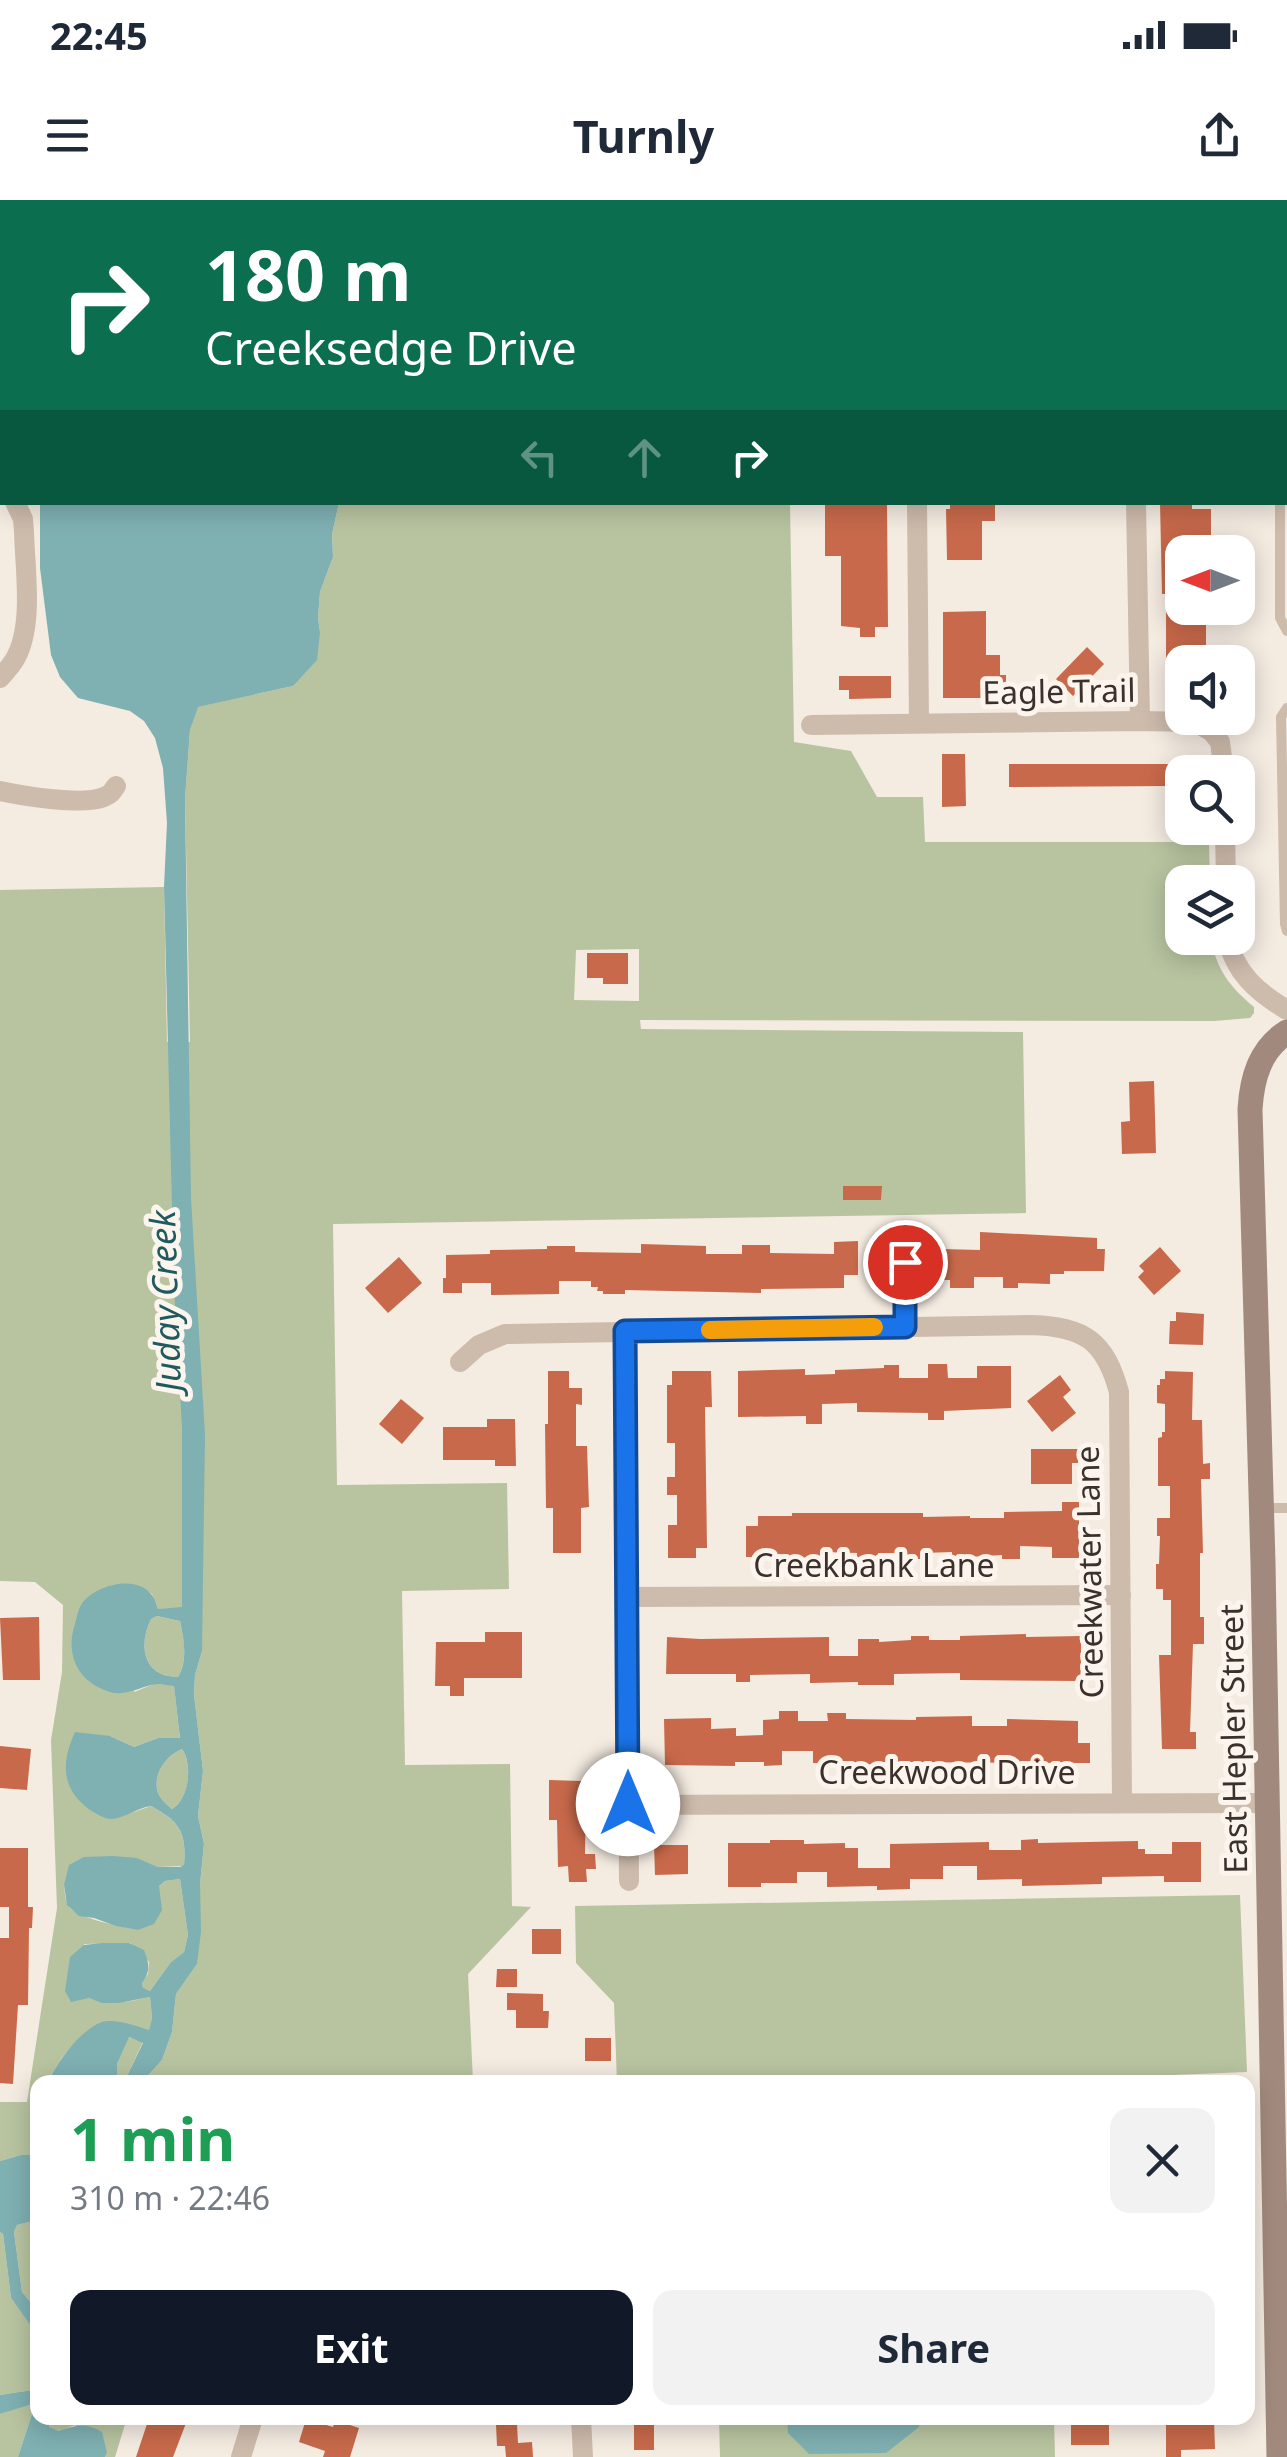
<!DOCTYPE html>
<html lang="en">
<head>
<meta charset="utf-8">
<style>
  body { margin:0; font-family:"Noto Sans",sans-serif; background:#f2f2f3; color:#1f2937; height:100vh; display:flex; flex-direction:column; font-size:38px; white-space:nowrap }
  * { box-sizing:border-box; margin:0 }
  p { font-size:32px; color:#747a83 }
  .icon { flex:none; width:55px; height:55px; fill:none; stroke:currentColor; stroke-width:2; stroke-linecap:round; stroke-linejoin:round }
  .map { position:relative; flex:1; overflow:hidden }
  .details { position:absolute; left:30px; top:1875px; width:1225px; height:350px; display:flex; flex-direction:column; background:#fff; border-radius:20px; box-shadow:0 5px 25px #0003 }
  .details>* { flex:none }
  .guide { position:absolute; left:0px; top:0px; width:1288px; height:305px; box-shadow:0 5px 25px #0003; background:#0b6e4f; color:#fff; overflow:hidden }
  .needle { width:65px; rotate:270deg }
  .tools { position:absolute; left:1165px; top:335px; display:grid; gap:20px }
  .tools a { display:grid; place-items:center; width:90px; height:90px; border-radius:20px; background:#fff; box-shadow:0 5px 25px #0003; font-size:50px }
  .pin { position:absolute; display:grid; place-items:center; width:85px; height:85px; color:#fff; margin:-42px; border:5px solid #fff; border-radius:50%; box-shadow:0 2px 10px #0007 }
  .me { position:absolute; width:110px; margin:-55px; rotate:0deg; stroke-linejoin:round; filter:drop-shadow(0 0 8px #0008) }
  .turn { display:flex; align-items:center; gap:35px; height:210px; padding:0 40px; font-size:45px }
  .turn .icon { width:130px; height:130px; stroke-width:2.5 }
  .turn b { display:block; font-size:70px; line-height:85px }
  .lanes { display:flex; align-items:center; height:95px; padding:0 40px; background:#0003; justify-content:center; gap:50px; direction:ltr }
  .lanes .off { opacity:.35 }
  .round { display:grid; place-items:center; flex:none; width:105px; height:105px; border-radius:20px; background:#f2f2f3 }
  .overview { display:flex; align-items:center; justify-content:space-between; height:170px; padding:0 40px }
  h1 { font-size:60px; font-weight:700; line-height:75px; color:#1e9e55 }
  .action { display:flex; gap:20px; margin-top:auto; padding:20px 40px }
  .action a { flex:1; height:115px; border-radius:20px; background:#111827; color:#fff; font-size:40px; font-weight:700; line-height:115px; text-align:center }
  .action a+a { background:#f2f2f3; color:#1f2937 }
  .status { display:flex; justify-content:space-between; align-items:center; height:70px; padding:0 50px; background:#fff; direction:ltr }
  .status svg { height:28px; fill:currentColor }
  header { display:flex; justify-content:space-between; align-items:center; height:130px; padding:0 40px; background:#fff; font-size:45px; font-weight:700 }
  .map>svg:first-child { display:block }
  .green { fill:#b8c4a0; fill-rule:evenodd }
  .water { fill:#7fb0b2; fill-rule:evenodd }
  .building { fill:#c8694b }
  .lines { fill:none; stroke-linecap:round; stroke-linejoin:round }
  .lane { stroke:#cdbbac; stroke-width:10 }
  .street { stroke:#cdbbac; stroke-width:20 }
  .secondary { stroke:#a18a7d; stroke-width:25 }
  .route-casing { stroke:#114b97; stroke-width:25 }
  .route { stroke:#1a73e8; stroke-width:18 }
  .slow { stroke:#f59e0b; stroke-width:18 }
  .labels { text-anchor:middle; stroke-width:10; stroke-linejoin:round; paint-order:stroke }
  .street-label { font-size:32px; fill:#3b302b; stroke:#fbf5ee }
  .water-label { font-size:35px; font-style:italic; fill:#1f5a5e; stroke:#fbf5ee }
</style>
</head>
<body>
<div class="status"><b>22:45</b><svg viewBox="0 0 49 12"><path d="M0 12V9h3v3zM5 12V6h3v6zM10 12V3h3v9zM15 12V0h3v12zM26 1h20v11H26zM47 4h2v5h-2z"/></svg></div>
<header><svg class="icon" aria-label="menu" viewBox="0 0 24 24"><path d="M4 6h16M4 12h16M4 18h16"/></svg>Turnly<svg class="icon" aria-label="share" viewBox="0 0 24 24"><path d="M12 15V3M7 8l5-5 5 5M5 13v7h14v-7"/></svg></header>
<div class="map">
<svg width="1287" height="2257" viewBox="0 0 1287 2257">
  <rect width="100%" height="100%" fill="#f4ebe1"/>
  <g class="green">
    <rect x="392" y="0" width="394" height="2"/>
    <path d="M339,303h451l4,239 57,9 26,46h46l2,45h284l1,40h-28v56h29c5,31 19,49 43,69v6l-4,5 -36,3 -574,-1 1,9 382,3 3,181 -693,11 4,261 170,-2 2,106 -107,2 3,174 105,-1 2,142 19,1 -63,67 5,108h-331l20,-22 10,-28 4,-38 21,-30 3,-80 4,-40 -6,-28 5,-45 -9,-76 1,-20 7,-24v-43l-44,1 -6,-15 -13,-8 -5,106 20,-8 20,1 6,54 -22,-1 -24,9 -24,-11 18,78 23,-8c28,15 36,26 33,60l-26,1 -22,-9 -72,27c1,8 1,17 6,23 8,10 53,19 68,22l21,-44 6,-5 15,-2 8,56 -4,17 -13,10 -21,29 -7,-2 -1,-6 6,-9 1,-12 -19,-19 -46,1 5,54c21,8 39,4 61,-1l2,21 -3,13c-49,-18 -81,8 -101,51h-10l-1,72 -16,1 -21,6v-59h27l30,-194 -6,-168 11,-68 1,-67 -28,-23 -35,-1v-691l164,-3 3,155h23l-5,-243 5,-69 7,-23 96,-21 27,-54 -2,-14 2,-26 13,-35 -1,-23zM639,749v52l-65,-1 2,-50z"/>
    <path d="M157,1416l23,5c4,19 8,38 -2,56 -35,0 -40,-32 -27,-58z"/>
    <path d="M182,1549c11,16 7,51 -10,60 -6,-5 -14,-12 -15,-20 -3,-17 10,-34 25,-40z"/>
    <polygon points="1240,1695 1247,1872 1049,1880 1048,1882 617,1882 614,1803 576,1763 575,1706"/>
    <polygon points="128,1837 143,1842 124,1882 117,1880 117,1864"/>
    <polygon points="37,2020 37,2110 22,2092 14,2032 17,2025"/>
    <polygon points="0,2032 3,2034 11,2098 38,2134 37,2171 32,2190 0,2195"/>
    <polygon points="32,2203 32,2214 18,2257 0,2257 0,2214"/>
    <polygon points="51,2218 127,2218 115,2257 105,2257 107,2253 75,2225 60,2231 49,2228"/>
    <polygon points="719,2218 1054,2218 1055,2257 720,2257"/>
  </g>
  <g class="water">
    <polygon points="77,0 392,0 392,2 76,2"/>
    <path d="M40,303h299l-7,31 1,23 -13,35 -2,26 2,14 -3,28 -24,26 -95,21 -8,23 -5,69 6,399 14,237 -3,216 -7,24 -1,20 9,76 -5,45 6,28 -4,40 1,48 -4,32 -21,30 -4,38 -10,28 -20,22h-18l19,-39 -14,-6 -12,27v16l5,2h-74c9,-20 32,-52 54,-60 13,-4 34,4 47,8l3,-12 -2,-21 -31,6h-17l-13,-5 -18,4 -6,-11 5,-34 14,-12 18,-2h27l15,7c5,13 7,21 -2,33l1,5 7,3 21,-29 13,-10 4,-17 -8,-56 -15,2 -6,5 3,24 -8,14 -16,6 -22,-4 -22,-8 -15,-2 -12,-11 -3,-20 5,-20 15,-8 29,-1 24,2 21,9h22l4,-2c3,-33 -5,-44 -33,-59 -14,2 -26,12 -39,13 -7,0 -16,-5 -22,-9 -29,-21 -29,-47 -15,-78l35,4 24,11 24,-9h22l-6,-52c-7,-1 -16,-3 -23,-1 -15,4 -29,12 -44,6 -30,-10 -42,-38 -32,-67 2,-7 3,-16 8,-22 14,-17 53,-28 69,-7 3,4 4,9 6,14l24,-2v-179l-8,-141 -10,-400 3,-64 -4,-55 -8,-30 -11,-17 -14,-10 -52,-13 -18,-21 -9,-22 -11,-87zM157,1416l23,5c4,19 8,39 -2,56 -35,0 -40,-32 -27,-58zM182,1549c11,15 7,51 -10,60 -6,-5 -14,-12 -15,-20 -3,-17 10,-34 25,-40z"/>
    <polygon points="37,1954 37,2020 17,2025 14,2032 22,2092 37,2110 37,2134 11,2098 3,2034 0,2032 0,1961 21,1955"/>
    <path d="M37,2171l1,47h13l-2,9 10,4c17,-6 27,-8 43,1l5,21 -2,4h-87l14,-43v-10l-32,10v-19l32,-5z"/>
    <polygon points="787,2218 920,2218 919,2227 886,2253 809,2254 788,2233"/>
  </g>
  <g class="building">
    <polygon points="825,302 887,302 888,427 875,427 875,437 860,437 860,428 841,426 841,356 825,356"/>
    <polygon points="950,302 995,302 995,321 982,321 982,360 947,360 946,309 950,309"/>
    <polygon points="1160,302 1192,302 1192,309 1211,309 1211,335 1217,335 1217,352 1182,352 1182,408 1206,410 1206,462 1182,462 1182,498 1166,498 1166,394 1162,394"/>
    <polygon points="986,411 986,455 1000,455 1000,475 1006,475 1006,498 943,498 943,412"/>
    <polygon points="1087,447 1104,464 1073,496 1056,479"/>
    <polygon points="839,476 891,476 891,498 849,499 849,490 839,490"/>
    <polygon points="942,554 965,554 966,606 942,607"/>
    <polygon points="1009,564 1170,564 1170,586 1009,587"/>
    <polygon points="587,753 628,753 628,784 603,784 603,778 587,778"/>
    <polygon points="1154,881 1156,953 1122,954 1121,922 1130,921 1129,882"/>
    <polygon points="843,986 882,986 881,1000 843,1000"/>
    <polygon points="980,1032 1097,1038 1097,1049 1105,1049 1104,1071 1064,1071 1064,1074 1050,1074 1050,1084 1018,1083 1018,1088 1003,1088 1003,1077 974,1077 974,1088 950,1088 950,1080 942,1080 942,1049 980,1050"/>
    <polygon points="858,1041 858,1075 844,1075 844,1088 761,1089 761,1093 625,1090 625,1094 603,1094 603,1091 597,1091 598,1087 591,1087 591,1081 559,1081 559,1094 491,1095 491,1083 462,1083 462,1093 443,1093 443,1078 446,1078 446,1055 490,1054 490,1050 547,1049 547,1046 575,1046 575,1052 641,1053 641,1044 706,1046 706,1054 742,1054 742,1045 770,1045 770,1053 834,1054 834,1042"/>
    <polygon points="1160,1047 1181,1071 1154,1095 1138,1077 1144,1071 1139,1066"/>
    <polygon points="399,1057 422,1083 388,1113 365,1088"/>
    <polygon points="1176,1112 1204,1114 1203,1145 1169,1144 1170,1121 1176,1121"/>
    <polygon points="928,1164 947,1164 948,1178 977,1178 977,1166 1011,1166 1011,1208 944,1211 944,1220 928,1220 928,1213 857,1212 857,1203 822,1204 822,1224 806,1224 806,1216 738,1217 738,1171 805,1169 805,1175 835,1174 835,1170 884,1168 884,1165 899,1165 899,1178 928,1178"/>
    <polygon points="548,1171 569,1171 569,1188 582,1188 582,1205 576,1204 576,1246 587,1246 589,1307 581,1308 581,1353 553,1353 553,1308 546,1308 545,1224 548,1224"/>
    <polygon points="672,1171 711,1171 712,1207 705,1207 707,1348 696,1348 696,1358 668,1358 668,1325 677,1325 677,1295 667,1295 667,1277 675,1277 675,1243 667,1243 667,1185 672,1185"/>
    <polygon points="1165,1171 1193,1172 1192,1220 1202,1220 1203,1264 1210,1263 1210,1279 1201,1279 1203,1353 1200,1353 1200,1417 1204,1417 1204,1444 1193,1444 1190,1532 1196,1532 1196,1549 1162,1549 1159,1455 1171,1455 1171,1400 1163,1400 1163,1389 1156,1389 1156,1364 1159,1364 1160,1336 1157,1336 1157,1318 1170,1318 1170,1286 1158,1286 1158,1238 1162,1237 1162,1232 1165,1232 1165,1204 1157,1203 1157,1185 1160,1185 1160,1179 1165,1179"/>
    <polygon points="1060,1175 1071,1190 1063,1197 1076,1213 1052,1232 1027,1201"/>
    <polygon points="401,1199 424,1218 402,1244 379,1224"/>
    <polygon points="487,1219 515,1219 516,1266 495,1266 495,1260 443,1260 443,1227 487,1227"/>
    <polygon points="1031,1249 1078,1249 1078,1263 1072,1263 1072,1284 1031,1284"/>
    <polygon points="1062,1302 1079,1302 1079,1358 1052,1358 1052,1347 1020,1346 1020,1359 1002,1359 1002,1355 952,1358 952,1352 923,1353 923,1359 905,1359 905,1353 878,1353 878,1360 857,1360 857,1353 826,1352 826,1358 746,1357 746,1326 758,1326 758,1316 792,1316 792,1313 923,1313 923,1317 970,1316 970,1318 1004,1318 1004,1312 1062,1311"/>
    <polygon points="39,1417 40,1480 3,1480 0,1418"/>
    <polygon points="485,1432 522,1432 522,1478 464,1478 464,1496 450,1496 450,1486 435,1486 436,1442 485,1442"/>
    <polygon points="1026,1434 1026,1437 1081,1436 1081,1481 960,1480 960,1473 894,1474 894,1485 858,1485 858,1482 810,1483 810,1474 750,1475 750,1482 736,1482 736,1474 666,1474 667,1437 700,1439 829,1437 829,1456 858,1456 858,1439 879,1439 879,1442 911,1440 911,1436 929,1436 929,1440 960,1440 960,1436"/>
    <polygon points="779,1511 798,1511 798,1521 828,1521 827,1513 846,1513 846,1519 916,1520 916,1517 972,1516 972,1526 1007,1526 1007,1519 1078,1521 1078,1543 1090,1543 1090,1563 882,1562 882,1565 813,1563 813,1551 782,1551 782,1565 764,1566 764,1562 735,1562 735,1566 665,1565 664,1519 711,1518 711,1529 736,1528 736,1536 763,1535 763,1520 779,1519"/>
    <polygon points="0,1546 31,1549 27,1590 0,1588"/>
    <polygon points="549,1580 581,1581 581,1588 586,1588 585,1654 595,1654 596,1669 586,1669 587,1682 569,1682 568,1666 558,1667 557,1620 549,1620"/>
    <polygon points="1038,1639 1038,1643 1138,1641 1138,1649 1145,1649 1145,1654 1172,1654 1172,1642 1201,1642 1201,1682 1164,1682 1164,1676 1102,1677 1102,1684 1022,1686 1022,1679 977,1680 977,1666 943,1666 943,1679 910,1679 910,1689 877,1690 877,1686 827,1687 827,1672 797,1672 797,1683 761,1683 761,1687 728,1687 728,1643 770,1643 770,1640 804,1640 804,1644 845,1643 845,1648 858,1648 858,1668 890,1668 890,1644 989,1642 989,1650 1021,1650 1021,1640"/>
    <polygon points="654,1645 688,1645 688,1674 655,1675"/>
    <polygon points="0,1648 28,1648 28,1707 33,1707 32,1728 29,1728 28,1805 18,1805 13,1884 0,1883 0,1738 9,1738 9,1707 0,1707"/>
    <rect x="532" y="1729" width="29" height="25"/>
    <polygon points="497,1769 517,1769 517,1787 496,1787"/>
    <polygon points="507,1793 543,1794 543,1811 549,1811 548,1828 516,1828 516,1810 507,1810"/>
    <rect x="585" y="1838" width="26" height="23"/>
    <polygon points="149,2218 188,2218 173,2257 136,2257"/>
    <rect x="634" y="2218" width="20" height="32"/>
    <rect x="1071" y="2218" width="38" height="27"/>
    <polygon points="1192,2218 1214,2218 1215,2249 1181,2250 1181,2257 1166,2257 1166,2220 1192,2219"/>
    <polygon points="306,2219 333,2227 335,2220 359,2228 350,2257 323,2257 325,2251 299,2242"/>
    <polygon points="517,2224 518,2243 532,2242 533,2257 506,2257 505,2246 497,2246 496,2225"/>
  </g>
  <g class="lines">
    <g class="lane">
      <polyline points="1279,2 1279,0"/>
      <polyline points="1285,203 1287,203"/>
      <polyline points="1280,302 1280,418 1287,431"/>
      <polyline points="1287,508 1281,517 1285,724 1287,731"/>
      <polyline points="1262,1308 1287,1308"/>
    </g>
    <g class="street">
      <polyline points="914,0 914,2"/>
      <polyline points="1132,0 1132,2"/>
      <polyline points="0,286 2,287"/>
      <polyline points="917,302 919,523"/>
      <polyline points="1136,302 1140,521"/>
      <path d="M0,478c5,-6 11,-12 15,-19 19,-33 10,-89 9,-127l-1,-13 -8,-17"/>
      <polyline points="811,525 1140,521 1195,522 1212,532 1220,542 1224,572"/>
      <path d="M0,591c24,5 82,15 104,6 7,-3 8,-5 12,-11"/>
      <polyline points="1225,628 1226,682"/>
      <path d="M1227,738c8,35 30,54 60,72"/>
      <polyline points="905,1127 905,1030"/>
      <polyline points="625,1131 629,1681"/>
      <path d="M460,1162l19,-17 26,-11 527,-9c53,2 73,16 87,67l3,410"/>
      <polyline points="627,1397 1121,1395"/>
      <polyline points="627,1605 1268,1603"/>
      <polyline points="581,2218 583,2257"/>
      <polyline points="241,2257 253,2218"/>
    </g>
    <path class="secondary" d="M1279,2257l-16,-894 -13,-454c2,-31 10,-60 37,-77"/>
  </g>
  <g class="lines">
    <g class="route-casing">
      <polyline id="route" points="628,1604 625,1131 905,1127 905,1062"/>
    </g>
    <use href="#route" class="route"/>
    <polyline class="slow" points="710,1130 874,1127"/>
  </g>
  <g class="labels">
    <g class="street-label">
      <text transform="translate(1059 492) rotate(-1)" y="11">Eagle Trail</text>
      <text x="874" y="1377">Creekbank Lane</text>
      <text transform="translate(1090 1372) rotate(-91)" y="11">Creekwater Lane</text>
      <text transform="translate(1234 1539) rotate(-91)" y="11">East Hepler Street</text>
      <text x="947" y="1584">Creekwood Drive</text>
    </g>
    <g class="water-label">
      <text transform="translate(166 1101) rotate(-92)" y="12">Juday Creek</text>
    </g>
  </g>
</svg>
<div class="tools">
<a><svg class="needle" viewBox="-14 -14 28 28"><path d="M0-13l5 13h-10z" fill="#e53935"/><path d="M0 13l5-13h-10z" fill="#747a83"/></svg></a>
<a><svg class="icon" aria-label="sound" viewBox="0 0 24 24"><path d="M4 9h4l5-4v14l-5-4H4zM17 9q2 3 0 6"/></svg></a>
<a><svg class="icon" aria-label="search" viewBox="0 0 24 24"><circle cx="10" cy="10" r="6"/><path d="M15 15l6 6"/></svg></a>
<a><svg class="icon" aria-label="layers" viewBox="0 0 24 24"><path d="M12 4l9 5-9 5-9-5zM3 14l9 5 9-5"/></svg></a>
</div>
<div class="pin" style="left:905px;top:1062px;background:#d93025"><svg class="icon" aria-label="arrive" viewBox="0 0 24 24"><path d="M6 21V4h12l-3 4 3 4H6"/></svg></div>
<svg class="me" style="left:628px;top:1604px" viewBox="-20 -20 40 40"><circle r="19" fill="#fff"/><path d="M0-13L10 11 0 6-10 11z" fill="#1a73e8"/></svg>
<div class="guide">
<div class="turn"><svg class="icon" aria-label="right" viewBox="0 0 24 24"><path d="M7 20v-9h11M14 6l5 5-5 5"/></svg><div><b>180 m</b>Creeksedge Drive</div></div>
<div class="lanes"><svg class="icon off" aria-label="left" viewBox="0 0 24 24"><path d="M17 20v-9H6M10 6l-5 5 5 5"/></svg><svg class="icon off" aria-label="ahead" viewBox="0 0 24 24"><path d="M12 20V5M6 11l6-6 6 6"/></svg><svg class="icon" aria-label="right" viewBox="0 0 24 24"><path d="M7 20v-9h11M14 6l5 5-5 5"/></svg></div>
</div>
<section class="details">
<div class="overview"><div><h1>1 min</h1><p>310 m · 22:46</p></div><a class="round"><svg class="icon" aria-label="close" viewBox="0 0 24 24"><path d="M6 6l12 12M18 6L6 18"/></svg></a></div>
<div class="action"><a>Exit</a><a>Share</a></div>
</section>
</div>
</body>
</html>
